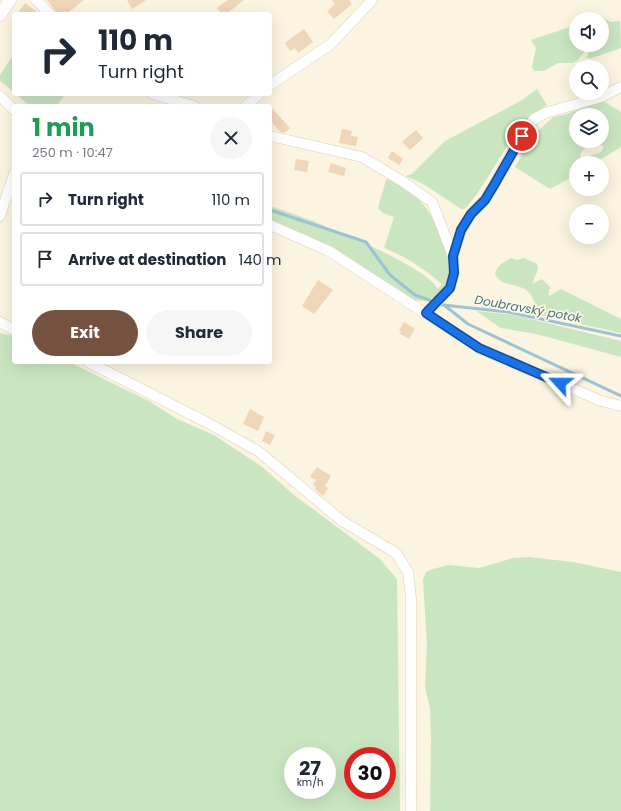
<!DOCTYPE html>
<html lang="en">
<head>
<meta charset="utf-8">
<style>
  body { margin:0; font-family:Poppins,sans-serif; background:#f6f6f7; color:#1f2937; height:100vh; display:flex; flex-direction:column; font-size:15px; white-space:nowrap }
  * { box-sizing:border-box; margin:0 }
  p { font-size:13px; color:#747a83 }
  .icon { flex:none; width:22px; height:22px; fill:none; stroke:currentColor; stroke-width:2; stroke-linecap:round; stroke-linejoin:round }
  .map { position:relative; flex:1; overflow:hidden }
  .drawer { position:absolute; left:12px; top:104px; width:260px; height:260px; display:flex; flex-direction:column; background:#fff; border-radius:4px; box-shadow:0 4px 16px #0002 }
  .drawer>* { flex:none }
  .top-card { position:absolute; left:12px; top:12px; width:260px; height:84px; border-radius:4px; box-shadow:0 4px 16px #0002; background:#fff; color:#1f2937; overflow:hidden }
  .fabs { position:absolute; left:569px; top:12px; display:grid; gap:8px }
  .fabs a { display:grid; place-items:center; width:40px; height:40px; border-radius:50%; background:#fff; box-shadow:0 4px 16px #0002; font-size:20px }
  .speed { position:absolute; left:284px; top:747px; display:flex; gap:8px; font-size:20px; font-weight:700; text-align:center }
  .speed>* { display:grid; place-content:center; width:52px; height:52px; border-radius:50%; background:#fff; box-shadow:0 4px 16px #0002; line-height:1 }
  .speed small { font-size:10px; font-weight:400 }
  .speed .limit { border:6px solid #d22; background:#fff; color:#111 }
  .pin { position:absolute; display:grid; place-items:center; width:34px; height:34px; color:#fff; margin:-17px; border:2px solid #fff; border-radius:50%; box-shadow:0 1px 4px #0007 }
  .me { position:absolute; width:44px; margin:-22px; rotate:294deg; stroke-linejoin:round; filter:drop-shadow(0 0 3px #0008) }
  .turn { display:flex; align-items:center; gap:14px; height:84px; padding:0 20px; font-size:18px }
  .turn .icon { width:52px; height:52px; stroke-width:2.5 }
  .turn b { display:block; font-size:28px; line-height:34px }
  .round { display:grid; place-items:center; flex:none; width:42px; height:42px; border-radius:21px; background:#f6f6f7 }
  .headline { display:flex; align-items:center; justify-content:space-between; height:68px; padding:0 20px }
  h1 { font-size:24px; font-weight:700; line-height:30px; color:#1e9e55 }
  .primary-button { display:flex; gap:8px; margin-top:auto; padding:8px 20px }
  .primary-button a { flex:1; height:46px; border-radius:24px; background:#755140; color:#fff; font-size:16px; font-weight:700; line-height:46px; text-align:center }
  .primary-button a+a { background:#f6f6f7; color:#1f2937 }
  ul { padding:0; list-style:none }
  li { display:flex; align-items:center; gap:12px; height:54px; margin:0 8px 6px; padding:0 12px; border:2px solid #e0e1e3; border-radius:4px }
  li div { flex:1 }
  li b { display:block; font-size:15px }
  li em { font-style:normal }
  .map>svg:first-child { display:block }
  .green { fill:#cae6c0; fill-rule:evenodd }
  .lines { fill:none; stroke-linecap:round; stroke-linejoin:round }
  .stream { stroke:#9dc3d3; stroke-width:3 }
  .building { fill:#eed6b9 }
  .minor-casing { stroke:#ded1bd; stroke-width:11 }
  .tertiary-casing { stroke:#ded1bd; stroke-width:13 }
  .minor { stroke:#fff; stroke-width:10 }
  .tertiary { stroke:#fff; stroke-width:12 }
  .route-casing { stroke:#114b97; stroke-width:10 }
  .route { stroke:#1a73e8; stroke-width:7 }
  .labels { text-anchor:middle; stroke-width:3.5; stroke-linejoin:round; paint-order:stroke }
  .water-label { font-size:12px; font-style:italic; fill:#487489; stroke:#fef8e5 }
</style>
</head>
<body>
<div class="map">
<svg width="621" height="811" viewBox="0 0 621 811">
  <rect width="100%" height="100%" fill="#faf4e0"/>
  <g class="green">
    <polygon points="600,16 611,22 620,21 621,48 592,58 587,58 589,50 587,48 578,60 573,63 558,63 544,71 534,71 532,67 536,48 531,40 576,25 576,45 602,45 602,19 590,19"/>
    <polygon points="14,54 14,92 0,81 0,75"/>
    <path d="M537,89l10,16c-38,23 -53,71 -82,104h-4l-36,-24 -19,-9 6,-2 33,-33 77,-41z"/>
    <polygon points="16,94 65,94 57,106 30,106"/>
    <path d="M598,101l7,1 16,10v35l-26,16h-19v12l-26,14 -35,-22 7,-12v-10l6,-8 7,-3 18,-17 14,-3zM576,115h26v26h-26zM594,143l10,3 -3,6 -12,4 -7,6 -2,-3c1,-10 5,-12 14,-16z"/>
    <path d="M388,179c30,12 41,31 55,58 2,5 7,12 8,17 1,6 0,21 -2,27 -5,14 -24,24 -37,18l-81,-53 -61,-26v-14c30,8 155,58 168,83l4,-5c-20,-17 -34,-26 -58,-36l10,-31 -11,-4 -5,-5 8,-28z"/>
    <path d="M511,258l6,2 7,-2 13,6 1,5 -6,15 10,-5 9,9 -2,2v6l12,-7 60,30v14l-85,-19v-9l-6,-12 -7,-5 -21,-6 -7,-7c1,-9 9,-13 16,-17z"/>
    <polygon points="476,311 514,315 621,341 621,357 536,334 501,328"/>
    <path d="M0,333l14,3v26h55l80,39 28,18 37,16 47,31 33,29 86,64 17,20 3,232h-400zM293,756h34v34h-34zM353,756h34v34h-34z"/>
    <polygon points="529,557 573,562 621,572 621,811 430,811 431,741 430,709 425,687 427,646 423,579 426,572 433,569 449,565 479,568 513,558"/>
  </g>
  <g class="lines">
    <g class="stream">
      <polyline points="270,210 366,242 390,275 415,295 443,305 508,312 621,336"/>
      <polyline points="444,305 468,324 621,396"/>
    </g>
  </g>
  <g class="building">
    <polygon points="47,0 84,0 66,14 58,14"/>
    <polygon points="127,0 146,0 132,9"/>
    <polygon points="228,0 244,0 226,14 222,14 217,8"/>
    <polygon points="332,0 349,0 352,4 334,19 327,11 335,4"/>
    <polygon points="25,3 40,14 17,14"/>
    <polygon points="304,29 313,42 298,53 295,48 290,51 285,43"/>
    <polygon points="270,106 290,128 285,133 280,132 270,120"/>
    <polygon points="342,129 352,131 351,136 358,137 356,146 339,143"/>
    <polygon points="416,130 423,138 410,150 402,142"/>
    <polygon points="392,151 403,159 399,165 388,158"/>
    <polygon points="296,159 309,161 307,172 294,170"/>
    <polygon points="331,163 346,168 344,176 328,172"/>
    <polygon points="318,280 333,290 314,314 302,306"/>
    <polygon points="404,322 415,329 409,339 400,334 401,332 399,330"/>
    <polygon points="250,409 264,417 258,431 243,424"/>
    <polygon points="266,431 275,435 270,445 262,441"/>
    <polygon points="317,467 331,476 325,486 328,488 323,496 315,489 316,487 313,485 316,480 310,477"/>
  </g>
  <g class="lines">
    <g class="minor-casing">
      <g id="minor">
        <polyline points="36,0 50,14"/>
        <polyline points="270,85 331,44 372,0"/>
        <polyline points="153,94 194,106"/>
        <polyline points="0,96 14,110"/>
        <polyline points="246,106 259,94"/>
        <polyline points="270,136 362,157 402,181 432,202 453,256 454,273 450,288 427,313"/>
        <polyline points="0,216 14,174"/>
        <polyline points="270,225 329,251 479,348 601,401 621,406"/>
        <polyline points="453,256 461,230 471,214 485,200 494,185 517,143 534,119 545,113 577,104 601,97 621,87"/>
        <polyline points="0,322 14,330"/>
        <polyline points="88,362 208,423 258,451 342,521 396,553 408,572 411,598 411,811"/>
      </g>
    </g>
    <g class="tertiary-casing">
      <polyline id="tertiary" points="0,15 10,0"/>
    </g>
    <use href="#minor" class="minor"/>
    <use href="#tertiary" class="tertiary"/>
  </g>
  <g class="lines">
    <g class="route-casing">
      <polyline id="route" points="522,136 494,185 485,200 471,214 461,230 453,256 454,273 450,288 426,313 479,348 560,383"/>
    </g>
    <use href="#route" class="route"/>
  </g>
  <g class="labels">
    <g class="water-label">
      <text transform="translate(528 309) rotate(10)" y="4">Doubravský potok</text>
    </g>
  </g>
</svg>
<div class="fabs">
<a><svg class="icon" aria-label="sound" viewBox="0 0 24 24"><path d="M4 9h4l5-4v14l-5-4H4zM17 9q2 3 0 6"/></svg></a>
<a><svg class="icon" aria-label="search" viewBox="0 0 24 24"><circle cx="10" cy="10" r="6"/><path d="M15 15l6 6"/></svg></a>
<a><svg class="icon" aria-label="layers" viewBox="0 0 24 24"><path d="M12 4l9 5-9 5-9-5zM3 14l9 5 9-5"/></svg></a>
<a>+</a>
<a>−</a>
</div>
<div class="speed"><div>27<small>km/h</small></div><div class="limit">30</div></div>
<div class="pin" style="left:522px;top:136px;background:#d93025"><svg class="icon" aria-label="arrive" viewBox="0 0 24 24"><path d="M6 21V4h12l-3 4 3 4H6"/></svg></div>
<svg class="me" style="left:560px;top:383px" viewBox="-20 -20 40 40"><path d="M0-17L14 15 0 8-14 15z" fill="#1a73e8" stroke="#fff" stroke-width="4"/></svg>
<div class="top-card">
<div class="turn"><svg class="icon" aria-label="right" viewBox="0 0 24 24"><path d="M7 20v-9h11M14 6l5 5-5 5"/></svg><div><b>110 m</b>Turn right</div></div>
</div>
<section class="drawer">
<div class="headline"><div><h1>1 min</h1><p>250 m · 10:47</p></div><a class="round"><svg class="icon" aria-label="close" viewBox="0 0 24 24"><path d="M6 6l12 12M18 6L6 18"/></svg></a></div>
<ul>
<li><svg class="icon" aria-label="right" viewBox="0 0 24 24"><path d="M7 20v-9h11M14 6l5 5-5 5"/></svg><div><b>Turn right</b></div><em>110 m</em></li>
<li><svg class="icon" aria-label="arrive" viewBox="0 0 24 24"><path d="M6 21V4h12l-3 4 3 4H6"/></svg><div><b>Arrive at destination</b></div><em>140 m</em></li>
</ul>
<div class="primary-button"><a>Exit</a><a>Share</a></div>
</section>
</div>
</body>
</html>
